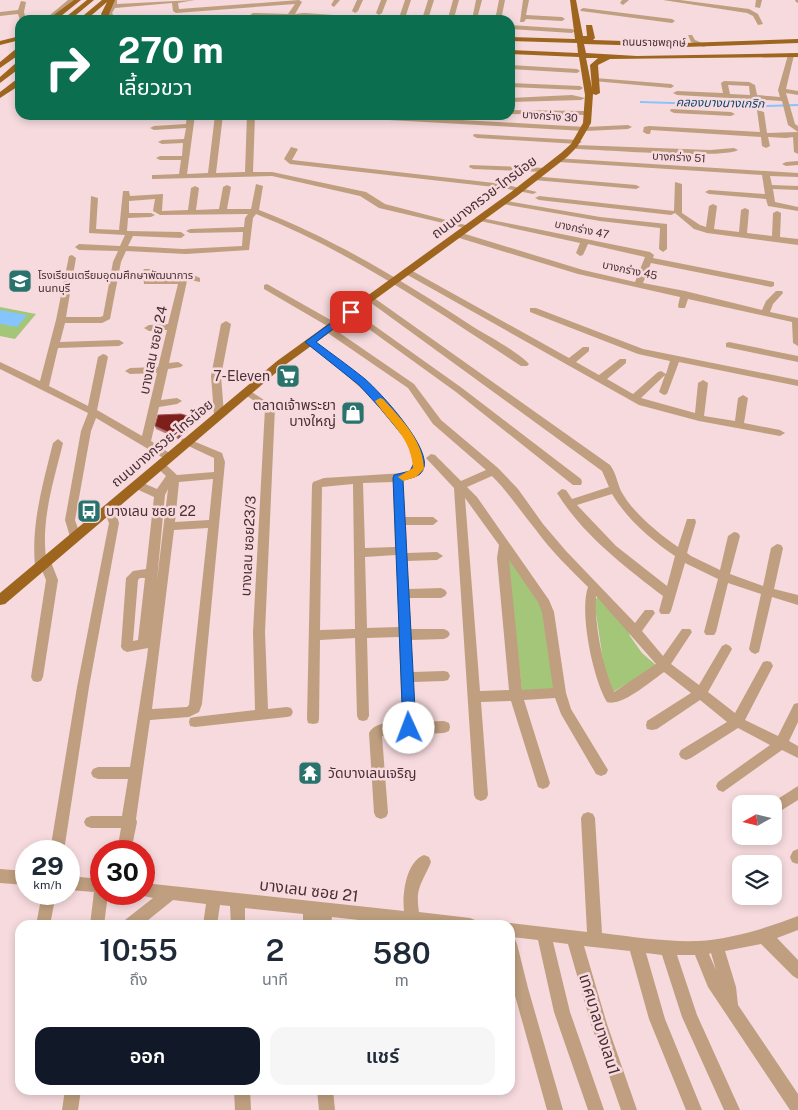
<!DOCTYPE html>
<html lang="th">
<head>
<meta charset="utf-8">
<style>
  body { margin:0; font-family:"Public Sans","Noto Sans Thai",sans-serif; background:#f6f6f7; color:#1f2937; height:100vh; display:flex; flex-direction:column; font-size:19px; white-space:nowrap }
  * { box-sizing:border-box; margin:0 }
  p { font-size:16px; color:#747a83 }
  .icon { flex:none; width:28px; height:28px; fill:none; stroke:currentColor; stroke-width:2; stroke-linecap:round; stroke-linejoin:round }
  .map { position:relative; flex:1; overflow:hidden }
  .side { position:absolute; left:15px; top:920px; width:500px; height:175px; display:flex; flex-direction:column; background:#fff; border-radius:15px; box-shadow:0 2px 8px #0003 }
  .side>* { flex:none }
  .banner { position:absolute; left:15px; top:15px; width:500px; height:105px; border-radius:15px; box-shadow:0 2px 8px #0003; background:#0b6e4f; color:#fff; overflow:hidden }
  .needle { width:32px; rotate:262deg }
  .tools { position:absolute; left:732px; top:795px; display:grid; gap:10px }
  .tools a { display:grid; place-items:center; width:50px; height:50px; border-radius:10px; background:#fff; box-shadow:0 2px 8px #0003; font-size:25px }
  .speed { position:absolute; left:15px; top:840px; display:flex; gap:10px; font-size:25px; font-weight:700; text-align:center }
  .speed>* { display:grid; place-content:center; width:65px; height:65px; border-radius:50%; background:#fff; box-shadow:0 2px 8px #0003; line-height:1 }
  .speed small { font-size:12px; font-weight:400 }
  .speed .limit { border:8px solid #d22; background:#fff; color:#111 }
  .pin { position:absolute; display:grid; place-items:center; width:42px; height:42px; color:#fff; margin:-21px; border-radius:10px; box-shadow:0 2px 8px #0006 }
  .me { position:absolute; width:55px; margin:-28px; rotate:358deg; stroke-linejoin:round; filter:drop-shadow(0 0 4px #0008) }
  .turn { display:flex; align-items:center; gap:18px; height:105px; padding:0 20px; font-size:22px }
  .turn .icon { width:65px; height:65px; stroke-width:2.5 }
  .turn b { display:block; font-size:35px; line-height:42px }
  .eta { display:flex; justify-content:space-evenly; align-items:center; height:85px; text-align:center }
  .eta b { font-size:30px; font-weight:600; line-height:35px }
  .button { display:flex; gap:10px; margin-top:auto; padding:10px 20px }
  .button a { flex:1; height:58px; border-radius:15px; background:#111827; color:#fff; font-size:20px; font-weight:600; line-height:58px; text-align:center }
  .button a+a { background:#f6f6f7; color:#1f2937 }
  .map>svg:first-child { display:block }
  .green { fill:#a4c678 }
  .water { fill:#86c4fd }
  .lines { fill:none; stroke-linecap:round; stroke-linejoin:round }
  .canal { fill:#86c4fd; fill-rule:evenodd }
  .minor { fill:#bf9f7f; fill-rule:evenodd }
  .major { fill:#9d651d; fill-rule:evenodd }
  .wall { fill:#ba7c7c }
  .shaded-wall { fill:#a15755 }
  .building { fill:#7d1f1a; stroke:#a15755 }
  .route { fill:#1a73e8; stroke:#114b97 }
  .slow { fill:#f59e0b }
  .labels { text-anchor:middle; stroke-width:5; stroke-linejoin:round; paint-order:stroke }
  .far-street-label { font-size:11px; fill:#4a2f34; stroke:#f6dade }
  .far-poi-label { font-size:11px; fill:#4a2f34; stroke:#f6dade; text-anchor:start }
  .far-water-label { font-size:12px; font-style:italic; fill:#0c4774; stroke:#f6dade }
  .street-label { font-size:14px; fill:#4a2f34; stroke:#f6dade }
  .poi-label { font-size:14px; fill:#4a2f34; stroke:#f6dade; text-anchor:end }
  .near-street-label { font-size:16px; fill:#4a2f34; stroke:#f6dade }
</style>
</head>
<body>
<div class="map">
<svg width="798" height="1110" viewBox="0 0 798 1110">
  <rect width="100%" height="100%" fill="#f6dade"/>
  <g class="green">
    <polygon points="0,307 36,314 15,339 0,336"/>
    <polygon points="507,560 513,561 542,604 556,690 522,690"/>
    <polygon points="598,597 624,620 630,636 642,653 657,666 611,693 605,674 594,600"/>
  </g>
  <polygon class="water" points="0,310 27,315 17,327 0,324"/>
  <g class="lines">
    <polygon class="canal" points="640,101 767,105 798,104 798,106 767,107 642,103 640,103"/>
    <g class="minor">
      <polygon points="68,0 75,0 51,20 44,20"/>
      <polygon points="113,0 117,0 117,4 195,0 178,3 179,9 299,0 302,2 295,14 304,13 377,18 380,20 304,17 285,20 285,18 253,17 250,15 253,13 288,14 295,4 176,13 173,11 172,3 115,8 112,13 116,20 110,20 106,13 108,6"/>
      <polygon points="334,0 340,0 334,7 331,5"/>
      <polygon points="357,0 363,0 358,11 355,13 352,11"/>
      <polygon points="381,0 387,0 382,13 379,15 376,13"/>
      <polygon points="405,0 411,0 406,15 403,17 400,15"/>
      <polygon points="428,0 434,0 429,16 426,18 423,16"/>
      <polygon points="453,0 459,0 454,18 451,20 448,18"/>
      <polygon points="476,0 482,0 477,19 472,20"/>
      <polygon points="499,0 505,0 501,20 495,20"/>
      <polygon points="523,0 529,0 526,15 562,17 565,19 562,21 526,19 524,22 520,22"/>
      <polygon points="622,0 629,0 623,5 620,3"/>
      <polygon points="663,0 680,0 749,9 758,14 763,24 758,25 753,16 747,13"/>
      <polygon points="756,0 762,0 760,8 755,7"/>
      <polygon points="795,0 798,0 798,3 796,2"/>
      <polygon points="21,1 26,2 24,12 26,20 20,20 18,14 0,16 0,12 18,10"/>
      <polygon points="583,8 672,19 675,21 672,23 581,11 580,10"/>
      <polygon points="169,16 171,17 171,19 134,20 137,18"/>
      <polygon points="510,25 572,29 575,31 572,33 510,29"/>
      <polygon points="688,35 692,35 695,40 707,45 704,47 691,42"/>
      <path d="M791,53l3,2 -8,34 12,2v4l-12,-2 9,31 3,2v6l-10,-7 -6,-24 -105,-6 -4,-2 4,-2 46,2 -2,-10 3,-2 25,1 6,3 2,10 23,2 -2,-7 10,-35zM728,85l21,1 1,9 -20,-1z"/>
      <polygon points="510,65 577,69 580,71 577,73 510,69"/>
      <polygon points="595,78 671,84 674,86 671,88 593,81 593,79"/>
      <polygon points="510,83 580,86 583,88 580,90 510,87"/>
      <polygon points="572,95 585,98 581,100 510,102 510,98"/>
      <polygon points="671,109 731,112 735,114 731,116 674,113 670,111"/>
      <polygon points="510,110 584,111 588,113 584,115 510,114"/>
      <polygon points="757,110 764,112 767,133 798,132 798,154 794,152 793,137 786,138 768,137 770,146 766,148 762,146 761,137 651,130 650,134 647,134 643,132 644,127 649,126 760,132"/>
      <polygon points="187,115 195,115 187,174 208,173 215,115 223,115 216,173 245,172 247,115 255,115 253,172 272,172 366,192 385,204 473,227 469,229 379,208 360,196 272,176 152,179 152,175 155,175 179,174 181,160 160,160 156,158 160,156 182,156 183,143 162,144 158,142 162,140 184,139 186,128 154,130 150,128 154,126 186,124"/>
      <polygon points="331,115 374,115 586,127 628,125 632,127 628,129 585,131 335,117"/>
      <polygon points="474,134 578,140 582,142 578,144 477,138 473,136"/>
      <path d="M576,145l134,5 24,-2 4,2c-13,9 -135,0 -159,-1h-3z"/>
      <polygon points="291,147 298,149 292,160 503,184 537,192 533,194 503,188 290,164 284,159"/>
      <polygon points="555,158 798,173 798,177 770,176 772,185 798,186 798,190 773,189 775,202 798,207 798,211 768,206 766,199 709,194 705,192 709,190 765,194 762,175 558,162 554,160"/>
      <polygon points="798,161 798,165 786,166 782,164 786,162"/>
      <polygon points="470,165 546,168 550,170 546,172 473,169 469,167"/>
      <polygon points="531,176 636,185 640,187 636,189 534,180 531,180"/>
      <polygon points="675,182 682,184 682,213 700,225 706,227 709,206 713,204 717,206 714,229 739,232 741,210 745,208 749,210 747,233 772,236 773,213 777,211 781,213 780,237 798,239 798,245 707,233 694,229 675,213 671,215 539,200 535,198 539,196 674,211"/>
      <path d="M256,184l7,2 -4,24c78,30 147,73 216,118 15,9 43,24 54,36l-2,2h-6c-86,-56 -169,-114 -265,-152l-3,4 -4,32 -63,4 -60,-3 -5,11 -11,57 -8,4h-37l-5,19 59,-2 5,3 -5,3 -61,2 -9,38 39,20 10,-49 5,-3 3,1 2,2 -11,53 45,26 15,-63 -27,1 -5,-3 5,-3 28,-1 9,-37 -18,1 -5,-3 5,-3 19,-1 10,-40h-34l-1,-13 1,-2h6l1,10 29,-1 2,-2 9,-2 9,4v4l-10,-2 -3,1 -18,82 9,-1 5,3 -2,2 -13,2 -7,31 16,-2 5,3 -5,3 -18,3 -8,34 23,15 -1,3h-8l-69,-41 -5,13 -16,89 6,17 -2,3h-8l-6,-20 16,-89 7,-18 -88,-44v-7l40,19 16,-61 13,-64 3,-1 4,3 -10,59h34l3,-1 10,-54 5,-11 -39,-1 -4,-3 4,-3 41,2 5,-11 -36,-2 2,-37 7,2 -2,31 23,1 4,-39h6l1,5 33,-2 -1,17 26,-1 3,-22 4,-2 4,2 -3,22 23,-1 4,-22 4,-2 4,2 -4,22h24zM155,199l-2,12 7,4 88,-1 -3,4 -1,9 -54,2 -4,2 4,2 53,-1 -1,14 -59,3 -55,-3 5,-10 48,2 4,-3 -4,-3 -54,-1 1,-13 23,-1 4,-2 -4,-2h-22v-12z"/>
      <polygon points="500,200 600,217 667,224 667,249 663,252 659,249 660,228 600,221 503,204 500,204"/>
      <polygon points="477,217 650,252 654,255 653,258 774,282 774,286 771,287 651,263 643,283 685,291 762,310 766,301 776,291 782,291 783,293 773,304 770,312 798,318 798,346 793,343 792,322 688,299 685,308 679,308 678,306 680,297 578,274 456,237 456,233 462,233 583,270 635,282 645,257 588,244 583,255 580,256 576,253 580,243 480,221 477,221"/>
      <polygon points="407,268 569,358 583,347 589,347 589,351 576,362 599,375 620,359 626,359 626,363 607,379 633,394 658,372 661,371 666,374 670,361 638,354 530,312 530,308 536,308 643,349 798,380 798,386 679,362 667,394 664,395 659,392 665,375 641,398 695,413 698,383 703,380 708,383 704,416 735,421 738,398 743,395 748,398 744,423 780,430 785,433 780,436 699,421 639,405 404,273 404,269"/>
      <path d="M267,284l69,39v4h-5l83,57 27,36 57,48 20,21 25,35 23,27 69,72 10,-13h8l2,3 -13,18 21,25 19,-27h8l2,3 -2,3 -19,29 28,21 23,-39 4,-2 4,2 2,3 -24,43 27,21 28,-51 4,-1 4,1 2,4 -28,54 33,16 16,-32 4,-1v19l-9,19 9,5v12l-16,-8 -59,42 -5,-2 -2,-4 2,-4 52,-37 -32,-17 -47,30 -5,2 -5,-2 -2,-4 2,-4 46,-28 -27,-22 -43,29 -5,1 -5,-1 -1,-4 1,-4 44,-28 -27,-21c-13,9 -42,35 -57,30 -14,-23 -28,-90 -19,-115 -18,-18 -37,-36 -52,-57 -15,-18 -27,-37 -44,-54l-25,11 10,10 72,103 5,12 12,81 5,16 37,61 -2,4 -5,2 -5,-2 -35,-60 -6,-16 -31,2 26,83 -2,4 -5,2 -5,-2 -27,-86 -30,1 7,93 -2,4 -5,2 -5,-2 -2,-4 -20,-307 -28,-30 5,-4 4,1 26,26 25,-11 -53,-46 -25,-36 -86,-59 2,-2h5l-65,-38v-4zM465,498l34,47 -2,13 12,132 -29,1zM509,560l29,42 4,10 11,76 -31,2zM596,596l60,68 -42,28c-11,-24 -20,-69 -18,-96z"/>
      <path d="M370,295l240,170c6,8 7,17 11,26 12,22 37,42 57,56l9,-28h8l1,3 -9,31 4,3 29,14 8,-34 6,-4 4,1 2,3 -10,38 33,12 8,-38 6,-4 4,1 2,3 -9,41 24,6v10l-26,-8 -13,55 -4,2 -4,-2 -2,-3 12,-55 -33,-11 -12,49 -2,3h-8l-2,-3 14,-53 -33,-16 -14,48 -2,3h-8l-2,-3 4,-15c-38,-29 -81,-62 -106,-103l5,-4 4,1 6,9 37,-12 -7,-16 -235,-171v-4zM612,494c15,25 39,46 63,62l-8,30 -51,-40 -39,-41z"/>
      <polygon points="351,309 462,388 581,479 582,482 581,485 573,485 456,392 348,314 346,312"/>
      <polygon points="226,321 231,324 221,376 224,414 219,417 214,414 211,376 221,324"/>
      <path d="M310,339l55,41 28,29 21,27 8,16 3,11 -5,12 -17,6 2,36h28l5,4 -5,4h-27l1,28 30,-1 6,4 -6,4 -30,1 2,28 32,-1 4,2 2,3 -2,3 -4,2h-32l2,31h33l4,2 2,3 -2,3 -4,2 -33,1 2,32 31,-1 4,1 2,4 -2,4 -4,1 -31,1 2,40 29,-1 5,2 1,4 -1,4 -5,2 -62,3 6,77 -2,4 -5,2 -5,-2 -2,-4 -5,-80c6,-12 22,-10 33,-10l-3,-86 -32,1 2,78 -2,4 -4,1 -4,-1 -2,-4 -2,-78 -35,2 -1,79 -1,4 -5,1 -5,-1 -1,-4 5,-234 1,-3 11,-4 80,-5 8,-3c15,-37 -80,-106 -105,-126l-2,-2zM393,482l2,65 -30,1 -2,-65zM353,484l2,145 -35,1 2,-143zM396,555l3,72 -32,1 -2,-71z"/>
      <polygon points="729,342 798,356 798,362 726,347 726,343"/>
      <polygon points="247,389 275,407 265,632 268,709 287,707 291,708 293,712 291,716 287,717 195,727 190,726 189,722 190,718 195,717 255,710 253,632 265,408 244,394 242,392 244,390"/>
      <path d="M186,438l36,15 3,9 -23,242 -3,8 -10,5 -39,3 -14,99 1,3 -6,29h-14l4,-23h-30l-5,-2 -2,-4 2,-4 5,-2h31l6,-37h-30l-5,-2 -2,-4 2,-4 5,-2h32l17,-110 1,-9 -21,4 -4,-2 -2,-3 5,-69 7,-7 13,-2 8,-72 -22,-10 -1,-3 5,-4 21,9 9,-13 -12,-11 5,-4 4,1 14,13 37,-3v-14l-32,-15 -1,-2 1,-2zM213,479l-4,41 -34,2 4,-40zM168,489l-11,91 8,-85zM208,528l-19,177 -2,2 -35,2 22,-179zM140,578h5l-7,62 -5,1 5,-61z"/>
      <path d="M58,439l5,4c-9,37 -22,76 -17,115l5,4 7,18 -15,97 -2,4 -4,1 -4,-1 -2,-4 15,-97 -4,-10 -5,-1 -2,-3c-4,-43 8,-82 18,-123z"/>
      <polygon points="106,506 116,513 119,523 89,687 64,851 50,851 77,687 109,523 107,518 101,510"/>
      <polygon points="798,786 798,800 774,815 774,804 770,804"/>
      <path d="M588,812l5,2 2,4 7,115c32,4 64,9 96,8 33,-2 69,-13 100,-25v14l-21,8 21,22v19l-5,-3 -32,-32 -36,7 11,36 2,18 60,89v16h-8l-82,-123 -13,-32h-18l20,60 43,95h-16l-42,-93 -20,-62 -16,-2 19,66 37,91h-16l-37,-91 -19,-68 -46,-5 23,78 30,86h-16l-30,-86 -23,-80 -15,-2 17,70 34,98h-16l-34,-98 -16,-72 -26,-3 3,2 2,5 11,44 35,122h-16l-33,-118 -4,-4v-63h-5l5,-2 77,9 -6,-114 2,-4zM711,953l5,17 -7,-16z"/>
      <polygon points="798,849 798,863 797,864 792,862 790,857 793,851"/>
      <path d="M424,855l5,2 2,5c-9,22 -16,25 -12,50l51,6 5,2 2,5h-73l-72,-8 -1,8h-28v-11l-58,-6v17h-14l-1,-19 -10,-1 -3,20h-14l3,-21 -33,-4 -31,25h-19l2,-5 28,-22 -14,-3 5,-1v-11l260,28c-2,-17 2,-49 20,-56z"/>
      <polygon points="0,869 26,871 26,885 0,883"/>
      <polygon points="69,876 101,879 101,894 108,894 104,925 90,925 94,892 69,890"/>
      <polygon points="42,894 56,894 50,925 36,925"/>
      <polygon points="65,1090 81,1090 78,1110 62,1110"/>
      <polygon points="234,1090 250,1090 251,1110 235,1110"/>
      <polygon points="317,1090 333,1090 335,1110 319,1110"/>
    </g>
    <g class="major">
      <polygon points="74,0 81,0 56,20 47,20"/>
      <polygon points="87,0 94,0 70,20 62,20"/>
      <polygon points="102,0 115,0 109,14 112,20 104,20 101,14 107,2 86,20 78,20"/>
      <path d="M570,0h6l7,36h4l-1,-11h6l3,13 -2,2 91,3 114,-4v4l-114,4 -100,-3 2,9 51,3 161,-3v4l-188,2 -12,6 2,28 -4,2 -3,-1 -2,29 -14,24 -10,10 -50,39 -232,169 -280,239 -5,1v-12l277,-232 234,-169 50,-39 10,-9 12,-21 2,-28 -6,-38 -69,-3v-4l68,3 -1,-10 -67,-2v-4l65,2zM586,58h12l-8,7 2,23z"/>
      <polygon points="20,36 20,40 0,45 0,41"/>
      <polygon points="17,48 20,48 20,54 0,68 0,62"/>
      <polygon points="17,62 20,62 20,68 0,83 0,77"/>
      <polygon points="17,79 20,79 20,85 0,98 0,92"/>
    </g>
  </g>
  <polygon class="wall" points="198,421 178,439 156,429 155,426"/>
  <polygon class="shaded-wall" points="198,419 198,421 178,439 177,436"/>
  <polygon class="building" points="181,414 198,419 177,436 155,426 158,415"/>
  <path class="route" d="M347,311l8,1 -39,30c16,12 33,24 49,37 15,13 69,71 58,91 -3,7 -13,8 -20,10l13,248 -2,4h-9l-2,-4 -10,-250 1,-3 16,-4 4,-8 -6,-21 -28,-34 -21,-23 -54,-43z"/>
  <path class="slow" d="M380,398l3,1c19,21 40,41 41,70l-8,8 -13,4 -5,-4 15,-9c-1,-29 -23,-45 -38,-67z"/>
  <defs>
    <g id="school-square" transform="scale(1.25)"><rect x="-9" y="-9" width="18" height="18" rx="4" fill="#2a736d" stroke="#f6dade"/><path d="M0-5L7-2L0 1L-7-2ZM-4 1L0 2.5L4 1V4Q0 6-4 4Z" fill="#fff"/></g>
    <g id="supermarket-square" transform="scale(1.25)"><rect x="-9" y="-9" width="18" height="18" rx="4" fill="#2a736d" stroke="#f6dade"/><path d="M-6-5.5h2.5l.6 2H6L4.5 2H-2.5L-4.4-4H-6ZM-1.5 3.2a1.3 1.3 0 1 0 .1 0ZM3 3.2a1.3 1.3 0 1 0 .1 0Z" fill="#fff"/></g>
    <g id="shop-square" transform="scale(1.25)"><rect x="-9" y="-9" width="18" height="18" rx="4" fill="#2a736d" stroke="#f6dade"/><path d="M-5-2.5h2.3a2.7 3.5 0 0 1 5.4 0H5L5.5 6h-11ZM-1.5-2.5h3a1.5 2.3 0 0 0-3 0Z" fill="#fff"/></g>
    <g id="bus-square" transform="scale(1.25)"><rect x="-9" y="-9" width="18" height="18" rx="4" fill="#2a736d" stroke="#f6dade"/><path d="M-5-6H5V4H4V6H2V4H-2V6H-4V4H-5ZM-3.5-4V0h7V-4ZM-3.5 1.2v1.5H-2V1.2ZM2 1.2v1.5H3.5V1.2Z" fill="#fff"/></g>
    <g id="temple-square" transform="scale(1.25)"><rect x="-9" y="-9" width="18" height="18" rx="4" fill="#2a736d" stroke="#f6dade"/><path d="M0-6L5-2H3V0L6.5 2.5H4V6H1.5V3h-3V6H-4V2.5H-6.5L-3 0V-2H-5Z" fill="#fff"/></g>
  </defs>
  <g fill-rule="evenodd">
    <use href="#school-square" x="20" y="281"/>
    <use href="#supermarket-square" x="288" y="376"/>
    <use href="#shop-square" x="353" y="413"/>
    <use href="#bus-square" x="89" y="511"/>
    <use href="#temple-square" x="310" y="773"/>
  </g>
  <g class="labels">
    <g class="far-street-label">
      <text transform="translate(654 42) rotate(1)" y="4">ถนนราชพฤกษ์</text>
      <text transform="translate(550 116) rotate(4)" y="4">บางกร่าง 30</text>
      <text transform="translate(679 157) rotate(3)" y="4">บางกร่าง 51</text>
      <text transform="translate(582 229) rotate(12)" y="4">บางกร่าง 47</text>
      <text transform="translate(630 270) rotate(12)" y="4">บางกร่าง 45</text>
    </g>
    <g class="far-poi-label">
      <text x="38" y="279">โรงเรียนเตรียมอุดมศึกษาพัฒนาการ<tspan x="38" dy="13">นนทบุรี</tspan></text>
    </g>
    <g class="far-water-label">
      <text transform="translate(720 103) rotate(1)" y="4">คลองบางนางเกริก</text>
    </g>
    <g class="street-label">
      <text transform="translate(484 197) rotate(-37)" y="5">ถนนบางกรวย-ไทรน้อย</text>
      <text transform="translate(153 350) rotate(-78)" y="5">บางเลน ซอย 24</text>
      <text transform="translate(162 443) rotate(-40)" y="5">ถนนบางกรวย-ไทรน้อย</text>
      <text transform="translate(248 546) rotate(-87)" y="5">บางเลน ซอย23/3</text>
    </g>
    <g class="poi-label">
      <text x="270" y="381">7-Eleven</text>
      <text x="336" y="410">ตลาดเจ้าพระยา<tspan x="336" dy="16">บางใหญ่</tspan></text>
      <text x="106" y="516" text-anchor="start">บางเลน ซอย 22</text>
      <text x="328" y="778" text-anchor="start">วัดบางเลนเจริญ</text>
    </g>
    <g class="near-street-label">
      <text transform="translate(309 890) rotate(7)" y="6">บางเลน ซอย 21</text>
      <text transform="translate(600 1024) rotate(73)" y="6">เทศบาลบางเลน1</text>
    </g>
  </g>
</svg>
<div class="tools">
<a><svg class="needle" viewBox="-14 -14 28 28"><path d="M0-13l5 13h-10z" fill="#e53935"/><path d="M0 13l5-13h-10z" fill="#747a83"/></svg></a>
<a><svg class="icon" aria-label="layers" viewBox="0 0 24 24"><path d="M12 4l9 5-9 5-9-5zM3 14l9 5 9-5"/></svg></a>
</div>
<div class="speed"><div>29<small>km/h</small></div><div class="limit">30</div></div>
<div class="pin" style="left:351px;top:312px;background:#d93025"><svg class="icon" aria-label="arrive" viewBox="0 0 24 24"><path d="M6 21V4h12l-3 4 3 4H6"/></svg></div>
<svg class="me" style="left:409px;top:728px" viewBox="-20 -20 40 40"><circle r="19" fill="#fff"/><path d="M0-13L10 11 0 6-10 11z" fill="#1a73e8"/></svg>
<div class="banner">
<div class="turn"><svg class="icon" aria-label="right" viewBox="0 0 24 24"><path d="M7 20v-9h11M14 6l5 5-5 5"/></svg><div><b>270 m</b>เลี้ยวขวา</div></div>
</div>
<section class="side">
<div class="eta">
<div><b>10:55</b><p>ถึง</p></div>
<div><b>2</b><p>นาที</p></div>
<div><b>580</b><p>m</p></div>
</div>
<div class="button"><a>ออก</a><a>แชร์</a></div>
</section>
</div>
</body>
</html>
